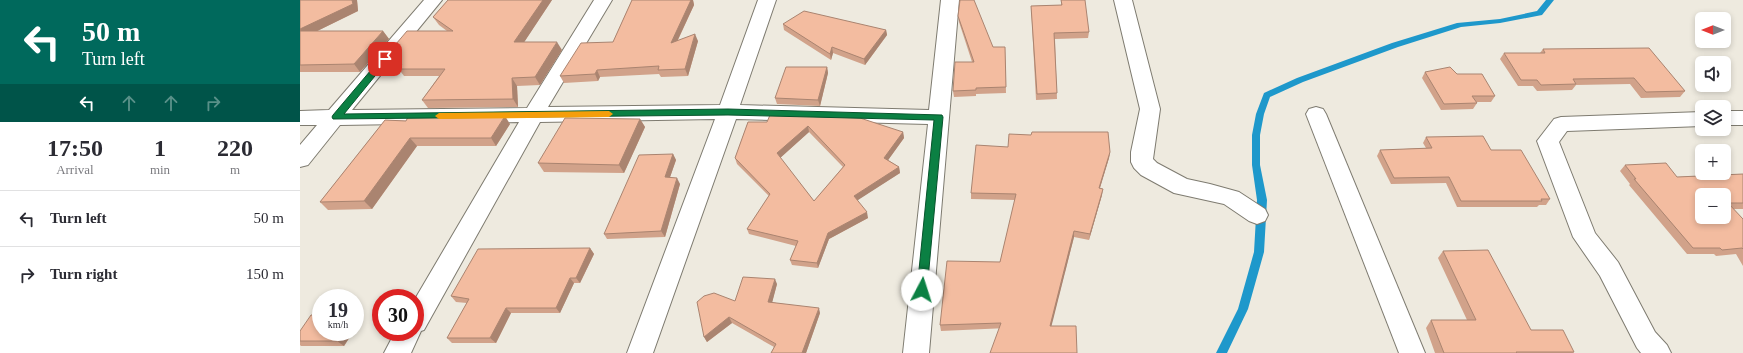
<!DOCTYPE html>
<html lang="en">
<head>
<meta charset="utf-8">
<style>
  body { margin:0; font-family:"Times New Roman",serif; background:#f7f7f7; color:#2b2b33; height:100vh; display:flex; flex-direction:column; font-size:15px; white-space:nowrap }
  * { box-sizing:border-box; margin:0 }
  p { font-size:13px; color:#7c7c81 }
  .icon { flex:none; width:22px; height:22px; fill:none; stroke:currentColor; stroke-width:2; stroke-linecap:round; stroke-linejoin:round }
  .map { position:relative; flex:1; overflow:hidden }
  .panel { display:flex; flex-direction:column; background:#fff; width:300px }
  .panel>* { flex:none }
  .top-card { background:#00695c; color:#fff; overflow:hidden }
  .needle { width:26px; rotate:270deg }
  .controls { position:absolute; left:1395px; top:12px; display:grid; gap:8px }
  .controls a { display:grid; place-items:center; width:36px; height:36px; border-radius:6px; background:#fff; box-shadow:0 2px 6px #0003; font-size:20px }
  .speed { position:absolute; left:12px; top:289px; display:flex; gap:8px; font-size:20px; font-weight:700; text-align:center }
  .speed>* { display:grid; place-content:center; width:52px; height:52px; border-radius:50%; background:#fff; box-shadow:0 2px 6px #0003; line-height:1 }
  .speed small { font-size:10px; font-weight:400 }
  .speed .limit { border:6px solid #d22; background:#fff; color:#111 }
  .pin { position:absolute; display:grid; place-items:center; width:34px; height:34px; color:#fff; margin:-17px; border-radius:8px; box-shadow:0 2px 6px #0006 }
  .me { position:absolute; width:44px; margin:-22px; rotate:5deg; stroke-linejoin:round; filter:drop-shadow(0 0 3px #0008) }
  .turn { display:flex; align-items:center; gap:14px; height:84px; padding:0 16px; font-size:18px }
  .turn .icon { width:52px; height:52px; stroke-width:2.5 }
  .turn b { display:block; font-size:28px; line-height:34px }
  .lanes { display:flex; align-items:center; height:38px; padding:0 16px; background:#0003; justify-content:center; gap:20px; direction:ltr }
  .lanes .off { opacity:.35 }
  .eta { display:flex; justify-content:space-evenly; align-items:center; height:68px; text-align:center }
  .eta b { font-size:24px; font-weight:700; line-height:28px }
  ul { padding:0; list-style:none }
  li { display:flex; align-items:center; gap:12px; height:56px; padding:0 16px; border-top:1px solid #e1e1e2 }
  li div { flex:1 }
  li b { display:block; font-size:15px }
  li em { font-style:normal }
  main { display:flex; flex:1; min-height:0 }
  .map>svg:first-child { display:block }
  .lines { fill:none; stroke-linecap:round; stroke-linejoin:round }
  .stream { fill:#1e98cb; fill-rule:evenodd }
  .street-casing { stroke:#7e7b70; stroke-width:2 }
  .street { fill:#fff; fill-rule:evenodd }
  .wall { fill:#d1a28a; fill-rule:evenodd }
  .shaded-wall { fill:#aa8470 }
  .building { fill:#f3bca0; stroke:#aa8470; fill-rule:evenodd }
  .route { fill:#0b8043; stroke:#07532c }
  .slow { fill:#f59e0b }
</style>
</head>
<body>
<main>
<section class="panel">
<div class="top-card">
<div class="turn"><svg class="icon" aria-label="left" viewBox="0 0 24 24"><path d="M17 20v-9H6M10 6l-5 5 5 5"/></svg><div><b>50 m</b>Turn left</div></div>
<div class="lanes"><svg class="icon" aria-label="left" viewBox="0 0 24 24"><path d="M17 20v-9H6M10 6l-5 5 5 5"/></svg><svg class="icon off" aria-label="ahead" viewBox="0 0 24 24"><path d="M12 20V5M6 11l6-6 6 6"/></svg><svg class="icon off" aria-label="ahead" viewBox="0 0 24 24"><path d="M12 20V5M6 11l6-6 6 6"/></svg><svg class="icon off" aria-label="right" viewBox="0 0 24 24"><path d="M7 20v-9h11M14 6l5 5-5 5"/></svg></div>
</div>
<div class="eta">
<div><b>17:50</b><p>Arrival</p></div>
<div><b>1</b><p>min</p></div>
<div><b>220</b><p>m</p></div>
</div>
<ul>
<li><svg class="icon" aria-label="left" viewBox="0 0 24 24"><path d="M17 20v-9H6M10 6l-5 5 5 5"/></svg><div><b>Turn left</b></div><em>50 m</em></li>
<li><svg class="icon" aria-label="right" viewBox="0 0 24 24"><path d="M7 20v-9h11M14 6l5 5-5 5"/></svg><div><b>Turn right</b></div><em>150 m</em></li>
</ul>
</section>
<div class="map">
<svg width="1443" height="353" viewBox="0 0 1443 353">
  <rect width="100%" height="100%" fill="#eeeadf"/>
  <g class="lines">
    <polygon class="stream" points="1246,0 1254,0 1242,15 1200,23 1161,27 1098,47 1003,82 970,97 964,114 960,135 960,165 967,200 964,252 948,309 927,353 916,353 938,309 954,252 957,200 952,165 952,135 956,114 964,93 997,78 1092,43 1157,23 1200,19 1237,11"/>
    <g class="street-casing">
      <g id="street">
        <polygon points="124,0 142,0 52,110 227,108 294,0 312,0 248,107 420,105 458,0 476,0 440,105 629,110 641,0 659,0 629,353 603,353 628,124 436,119 353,353 327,353 415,119 240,122 124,330 121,331 111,353 84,353 95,332 115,332 115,299 219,122 40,125 8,165 0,167 0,145 17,125 0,125 0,111 29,110"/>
        <polygon points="814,0 832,0 860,109 853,159 857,163 887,179 910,184 939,192 965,209 968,215 965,221 957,224 949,221 924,204 874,193 841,175 834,168 831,162 831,152 840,109"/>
        <polygon points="1016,107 1023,109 1026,114 1125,353 1099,353 1006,114 1009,109"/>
        <rect x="1424" y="111" width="19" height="14"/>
        <polygon points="1402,112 1402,126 1267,131 1259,142 1295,233 1318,262 1355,332 1367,345 1371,353 1341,353 1337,348 1300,276 1273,237 1237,141 1254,119 1261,117"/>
      </g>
    </g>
    <use href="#street" class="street"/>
  </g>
  <g class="wall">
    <polygon points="0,0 57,0 58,11 17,31 83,31 89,39 60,72 0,72"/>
    <polygon points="148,0 252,0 224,42 262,50 240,85 217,86 218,107 128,108 122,100 139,76 104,76 101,72 85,72 79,64 147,31 139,25 133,17"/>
    <polygon points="332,0 393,0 394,5 378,40 398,41 388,76 361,77 359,74 300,77 298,81 264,83 260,76 313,42"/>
    <polygon points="761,0 789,32 788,38 755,39 757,99 736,100 731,6 761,5"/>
    <polygon points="658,16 693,47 705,47 706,93 676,94 676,96 654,97 653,91 672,62 659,22"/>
    <polygon points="483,24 586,30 587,35 565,65 533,53 531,60 484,30"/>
    <polygon points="1243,49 1385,91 1380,97 1341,98 1330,84 1276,85 1272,90 1237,91 1233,86 1218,86 1200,59 1204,53 1240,53"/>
    <polygon points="527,67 528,73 520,106 477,104 475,98"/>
    <polygon points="1125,72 1157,74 1195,96 1191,102 1176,102 1177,103 1173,109 1141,110 1122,78"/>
    <polygon points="340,119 345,127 324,173 244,172 238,163"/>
    <polygon points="85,120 210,124 196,146 117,146 72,209 28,210 20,202"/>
    <path d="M448,122l155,10 1,6 -16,22 11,7 1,6 -43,27 11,18 -39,21 -11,29 -26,-3 -2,-5 6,-14 -47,-12 -2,-5 22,-33 -32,-32 -2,-6zM509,132l34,35 -29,34 -34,-43z"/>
    <polygon points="1126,137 1191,150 1250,199 1246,205 1239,205 1237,207 1157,207 1146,183 1091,184 1077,156 1080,150 1126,148 1123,143"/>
    <polygon points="708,147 810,152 809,158 800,188 802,195 789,240 774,237 751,326 641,331 640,325 700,262 715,200 671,199 671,193"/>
    <polygon points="373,154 376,160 370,177 380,184 365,237 307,239 304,234"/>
    <polygon points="1325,165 1377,177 1443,174 1443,209 1433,209 1443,219 1443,266 1436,254 1416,256 1414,254 1387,254 1329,185 1330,184 1320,171"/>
    <polygon points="290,248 294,254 280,283 274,283 260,313 211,313 196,343 152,343 147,338 167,303 156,302 151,296"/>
    <polygon points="1143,251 1231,330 1274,352 1273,353 1135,353 1126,328 1131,320 1167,320 1138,258"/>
    <polygon points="477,284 472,302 520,313 506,353 471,353 474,347 432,323 407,342 404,337 435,301"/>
    <polygon points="0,331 21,332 53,332 44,346 1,346 0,345"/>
  </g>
  <g class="shaded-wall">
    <polygon points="52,0 57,0 58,11 1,39 0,38 0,29"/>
    <polygon points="243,0 252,0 219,50 214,42"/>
    <polygon points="391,0 393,0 394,5 373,50 371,43"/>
    <polygon points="586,30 587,35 565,65 564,59"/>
    <polygon points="83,31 89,39 60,72 54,64"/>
    <polygon points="395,34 398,41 388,76 385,69"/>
    <polygon points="257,42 262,50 240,85 235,77"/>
    <polygon points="532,47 533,53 531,60 530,54"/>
    <polygon points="527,67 528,73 520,106 518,100"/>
    <polygon points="297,70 300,77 298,81 295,74"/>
    <polygon points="212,78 217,86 218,107 213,99"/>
    <polygon points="205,116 210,124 196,146 191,138"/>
    <polygon points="340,119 345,127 324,173 319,165"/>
    <polygon points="508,126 509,132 479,159 477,153"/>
    <polygon points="603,132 604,138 586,163 584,158"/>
    <polygon points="110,138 117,146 72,209 64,201"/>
    <polygon points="810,152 809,158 798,194 799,188"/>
    <polygon points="373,154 376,160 368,183 365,177"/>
    <polygon points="599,167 600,173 555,202 554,196"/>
    <polygon points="377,178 380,184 365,237 361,231"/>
    <polygon points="803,189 802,195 789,240 790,234"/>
    <polygon points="567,212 568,218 529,239 518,268 517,263 528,233"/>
    <polygon points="774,231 774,237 750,332 750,326"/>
    <polygon points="290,248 294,254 280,283 276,278"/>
    <polygon points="270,278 274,283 260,313 256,308"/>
    <polygon points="475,279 477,284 471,307 468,302"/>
    <polygon points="206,308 211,313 196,343 190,338"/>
    <polygon points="519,308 520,313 506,353 502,353"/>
    <polygon points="55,317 60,321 55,329"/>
    <polygon points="429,317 432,323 407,342 404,337"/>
    <polygon points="43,332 53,332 44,346 37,341"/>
  </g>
  <g class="building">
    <polygon points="0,0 52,0 53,4 0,29"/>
    <polygon points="148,0 243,0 214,42 257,42 235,77 212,78 213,99 122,100 145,69 98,69 102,64 79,64 107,31 153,31 133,17"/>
    <polygon points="332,0 391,0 371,43 395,34 385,69 358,70 359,66 297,70 295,74 260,76 281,43 313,42"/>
    <polygon points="660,0 674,0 693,47 705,47 706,87 676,88 676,90 653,91 655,62 674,62 658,16"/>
    <polygon points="761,0 785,0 789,32 754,33 757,93 737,94 731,6 762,5"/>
    <polygon points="504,11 586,30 564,59 532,47 530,54 483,24"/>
    <polygon points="0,31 83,31 54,64 0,65"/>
    <polygon points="1349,48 1385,91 1346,92 1334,78 1273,79 1276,84 1241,85 1237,80 1221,80 1204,53 1245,53 1243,49"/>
    <polygon points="486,67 527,67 518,100 475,98"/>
    <polygon points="1150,67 1157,74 1182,74 1195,96 1172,96 1177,103 1144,104 1125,72"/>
    <path d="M470,115l90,3 43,14 -19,26 15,9 -45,29 13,16 -39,21 -11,30 -27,-3 8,-19 -51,-12 23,-35 -35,-36 13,-36h19zM508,126l37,39 -31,36 -37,-48z"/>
    <polygon points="205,116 191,138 110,138 64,201 20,202 85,120 106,121 108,117"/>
    <polygon points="265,118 340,119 319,165 238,163"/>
    <polygon points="732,132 808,132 810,152 799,188 803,189 790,234 774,231 750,326 776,326 777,353 690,353 701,323 640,325 647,261 700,262 716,194 671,193 676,145 708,147 709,134 731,135"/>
    <polygon points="1183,136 1191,150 1221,150 1250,199 1241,199 1242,201 1161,201 1149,177 1094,178 1080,150 1132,148 1126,137"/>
    <polygon points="373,154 365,177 377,178 361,231 304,234 339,155"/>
    <path d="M1366,163l11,14 66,-3v29h-15l15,16v30l-1,-1 -20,2 -2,-2h-27l-59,-69h2l-11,-14zM1402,195h22v22h-22z"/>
    <polygon points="290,248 276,278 270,278 256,308 206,308 190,338 147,338 169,299 151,296 178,249"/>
    <polygon points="1188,250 1231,330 1263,330 1274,352 1216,352 1217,353 1144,353 1131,320 1176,320 1143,251"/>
    <polygon points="443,277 475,279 468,302 519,308 502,353 471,353 476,344 429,317 404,337 397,302 404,296 414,293 435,301"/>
    <polygon points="11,315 21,315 21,332 43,332 37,341 0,341 0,331"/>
  </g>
  <polygon class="route" points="85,56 88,57 88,60 44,114 428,109 642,115 643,117 627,290 626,293 622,294 618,293 617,290 634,120 428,115 33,119 32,117 33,115 82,57"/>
  <polygon class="slow" points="309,111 313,114 309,117 139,119 135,116 139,113"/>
</svg>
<div class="controls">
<a><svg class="needle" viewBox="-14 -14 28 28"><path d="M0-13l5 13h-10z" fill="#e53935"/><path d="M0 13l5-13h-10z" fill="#7c7c81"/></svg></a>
<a><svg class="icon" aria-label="sound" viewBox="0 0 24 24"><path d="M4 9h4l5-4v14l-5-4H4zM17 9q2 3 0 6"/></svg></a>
<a><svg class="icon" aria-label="layers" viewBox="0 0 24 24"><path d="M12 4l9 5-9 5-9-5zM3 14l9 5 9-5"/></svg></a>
<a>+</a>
<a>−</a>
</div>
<div class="speed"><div>19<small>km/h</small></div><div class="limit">30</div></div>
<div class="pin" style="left:85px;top:59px;background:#d93025"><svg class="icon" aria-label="arrive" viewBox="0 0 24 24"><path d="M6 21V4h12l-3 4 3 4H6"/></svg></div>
<svg class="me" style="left:622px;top:290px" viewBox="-20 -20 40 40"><circle r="19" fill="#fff"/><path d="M0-13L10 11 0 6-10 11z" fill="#0b8043"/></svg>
</div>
</main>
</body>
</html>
